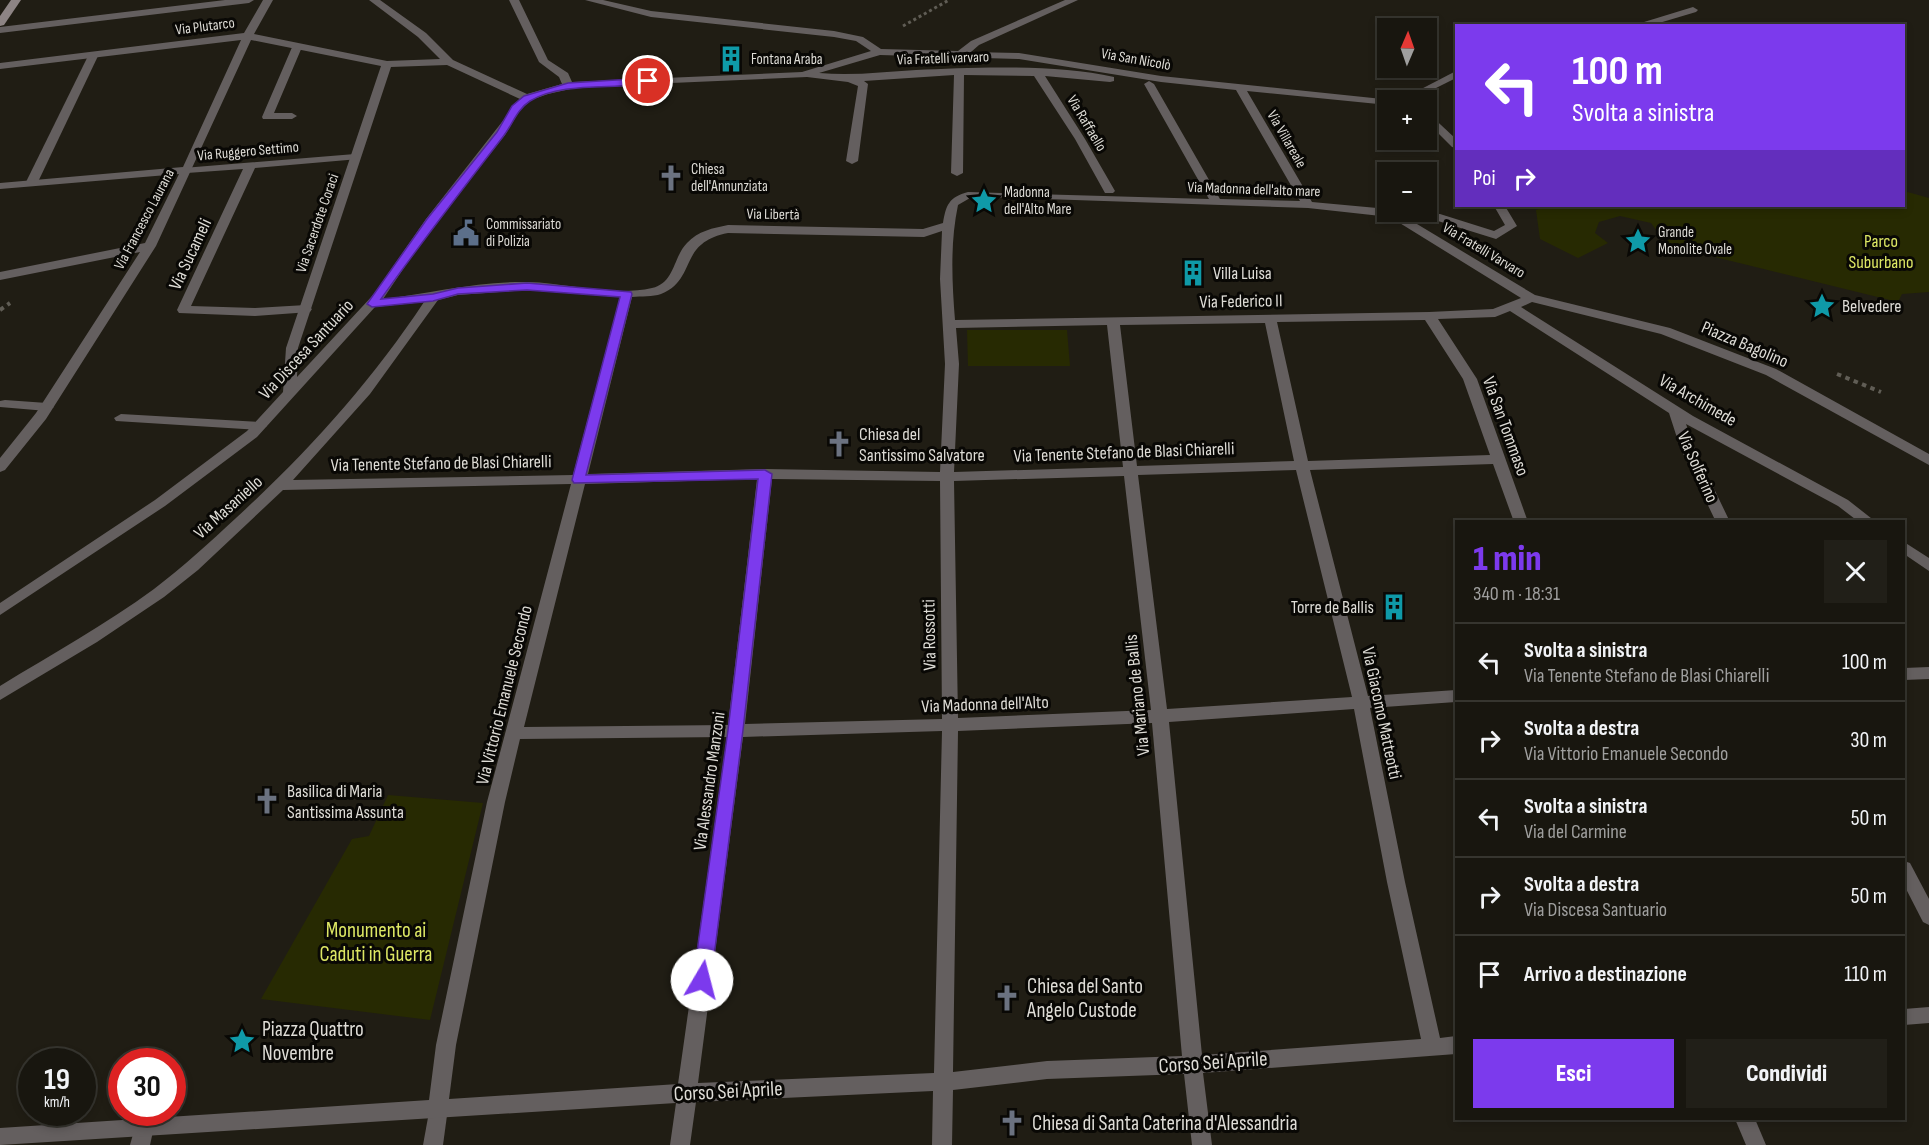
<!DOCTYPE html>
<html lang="it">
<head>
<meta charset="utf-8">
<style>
  body { margin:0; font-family:"Sofia Sans Condensed",sans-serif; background:#211f18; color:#f1f3f6; height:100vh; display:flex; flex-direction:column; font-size:22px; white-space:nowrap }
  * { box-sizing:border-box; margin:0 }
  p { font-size:20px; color:#9f9f9e }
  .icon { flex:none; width:33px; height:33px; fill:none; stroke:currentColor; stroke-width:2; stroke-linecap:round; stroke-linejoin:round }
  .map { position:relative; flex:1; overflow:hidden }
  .details { position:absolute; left:1455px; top:520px; width:450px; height:600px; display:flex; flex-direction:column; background:#18160f; border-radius:0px; box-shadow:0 3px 9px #0003,0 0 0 2px #36352f }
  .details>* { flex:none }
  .guide { position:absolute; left:1455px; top:24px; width:450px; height:183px; border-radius:0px; box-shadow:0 3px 9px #0003,0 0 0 2px #36352f; background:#7c3aed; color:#fff; overflow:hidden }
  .needle { width:39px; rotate:2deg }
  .buttons { position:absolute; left:1377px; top:18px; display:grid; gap:12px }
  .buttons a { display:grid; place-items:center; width:60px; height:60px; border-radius:0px; background:#18160f; box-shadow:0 3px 9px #0003,0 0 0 2px #36352f; font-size:30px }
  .speed { position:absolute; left:18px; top:1048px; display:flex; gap:12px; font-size:30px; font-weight:700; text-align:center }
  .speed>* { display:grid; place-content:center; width:78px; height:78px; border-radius:50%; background:#18160f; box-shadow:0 3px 9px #0003,0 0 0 2px #36352f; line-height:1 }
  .speed small { font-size:15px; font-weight:400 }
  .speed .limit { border:9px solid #d22; background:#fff; color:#111 }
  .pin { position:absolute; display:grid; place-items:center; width:51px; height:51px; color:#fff; margin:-26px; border:3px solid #fff; border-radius:50%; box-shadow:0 2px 6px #0007 }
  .me { position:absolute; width:66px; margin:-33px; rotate:8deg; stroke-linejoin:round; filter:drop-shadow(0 0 4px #0008) }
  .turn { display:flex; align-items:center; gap:21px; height:126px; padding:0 18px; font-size:27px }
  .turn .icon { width:78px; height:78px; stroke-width:2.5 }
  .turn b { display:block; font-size:42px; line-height:51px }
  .then { display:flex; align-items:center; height:57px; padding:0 18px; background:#0003; gap:12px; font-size:22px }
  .round { display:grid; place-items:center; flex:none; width:63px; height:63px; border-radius:0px; background:#211f18 }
  .headline { display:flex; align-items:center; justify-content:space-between; height:102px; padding:0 18px }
  h1 { font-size:36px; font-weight:800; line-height:45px; color:#7c3aed }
  .button { display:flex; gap:12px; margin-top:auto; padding:12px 18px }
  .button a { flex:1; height:69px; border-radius:0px; background:#7c3aed; color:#fff; font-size:24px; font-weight:800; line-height:69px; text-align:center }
  .button a+a { background:#211f18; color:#f1f3f6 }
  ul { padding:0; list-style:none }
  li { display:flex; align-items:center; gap:18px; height:78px; padding:0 18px; border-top:2px solid #36352f }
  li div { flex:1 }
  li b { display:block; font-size:22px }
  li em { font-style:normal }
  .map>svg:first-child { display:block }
  .green { fill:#272a02 }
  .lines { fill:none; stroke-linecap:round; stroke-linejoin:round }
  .path-far1 { stroke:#605d55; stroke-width:3; stroke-dasharray:3 3; stroke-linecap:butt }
  .path { stroke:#605d55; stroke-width:4; stroke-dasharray:4.5 4.5; stroke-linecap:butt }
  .lane { fill:#645f5f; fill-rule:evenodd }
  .street { fill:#645f5f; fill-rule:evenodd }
  .secondary { fill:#8d8484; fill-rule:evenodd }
  .route { fill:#7c3aed; stroke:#51269a; stroke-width:1.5 }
  .labels { text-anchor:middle; stroke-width:6; stroke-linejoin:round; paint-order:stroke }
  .far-street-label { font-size:15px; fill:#dedcd6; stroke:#090805 }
  .far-poi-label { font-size:15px; fill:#dedcd6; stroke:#090805; text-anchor:start }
  .park-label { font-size:18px; fill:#dde764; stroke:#090805 }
  .street-label { font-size:18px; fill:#dedcd6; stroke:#090805 }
  .poi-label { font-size:18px; fill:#dedcd6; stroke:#090805; text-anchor:start }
  .near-park-label { font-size:21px; fill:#dde764; stroke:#090805 }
  .near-poi-label { font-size:21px; fill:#dedcd6; stroke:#090805; text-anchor:start }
  .near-street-label { font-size:21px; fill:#dedcd6; stroke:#090805 }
</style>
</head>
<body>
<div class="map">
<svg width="1929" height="1145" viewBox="0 0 1929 1145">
  <rect width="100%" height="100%" fill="#201d14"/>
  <g class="green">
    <polygon points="1904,191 1929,198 1929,292 1902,294 1898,302 1674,247 1665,242 1651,223 1620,216 1599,222 1595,233 1608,243 1578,258 1540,239 1536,210 1552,206 1904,206"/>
    <polygon points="967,330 1067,330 1070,366 968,366"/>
    <polygon points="388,795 483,803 430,1020 261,999 352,839 369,836"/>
  </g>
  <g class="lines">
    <polyline class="path-far1" points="903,26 949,0"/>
    <g class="path">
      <polyline points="0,310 10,303"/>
      <polyline points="1837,374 1881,392"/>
    </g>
    <g class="lane">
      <polygon points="293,45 302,47 274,113 292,113 297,116 292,119 263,119 262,117"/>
      <polygon points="93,53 98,56 37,184 35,186 27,186 25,184 88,56"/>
      <polygon points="355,154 359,155 359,159 255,168 191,306 255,308 306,305 312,309 310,312 255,316 179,313 177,310 243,169 187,173 181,170 183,168"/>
      <polygon points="5,400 47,403 54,407 47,411 0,407 0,401"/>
      <polygon points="121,414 260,422 267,426 260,430 116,421 114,418"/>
      <polygon points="438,1099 445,1101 448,1108 443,1145 423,1145 431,1101"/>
      <polygon points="144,1118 151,1120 154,1127 150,1145 130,1145 137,1120"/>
    </g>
    <g class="street">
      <polygon points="225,0 254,0 249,3 0,33 0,27"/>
      <path d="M263,0h10l-19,34 133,27 53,-2 -22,-22 -49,-37h11l46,33 27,27 74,34 35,-10 -3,-7 -20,-15 -30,-62h10l29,60 20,13 4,9 230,-10 69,-21 -15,-10 -22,-4 -183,-20 -66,-17h18l48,11 183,20 29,6 18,12 77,2 13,-10 94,-41h13l-99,45 -8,7 48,1 142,23 231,24h-4v5l-141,-14 65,111 76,7v3l52,2 54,17 11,-6 -11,-19h11l12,20 -21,13 -58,-18 -31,-3 128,77 135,33 106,41 153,85v11l-163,-90 -105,-41 -129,-32 -11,5 172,109 155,84 28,22h-17l-21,-16 -152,-82 8,23 36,75h-14l-36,-75 -11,-34 -159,-102 -15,6 -57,2 39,60 51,143h-14l-21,-58 -183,6 58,226 88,-6v12l-86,6 35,174 35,156 16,-2v18l-253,19 9,72h-20l-8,-71 -137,5 -94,11 -1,55h-20l1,-54 -237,11 -6,43h-20l6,-42 -676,42v-17l429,-28 7,-55 51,-243 84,-318 -288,6 -85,80 -34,27 -67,45 -97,58v-14c52,-32 105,-61 154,-97 29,-22 56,-47 82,-71 71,-65 135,-136 188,-216l-49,5 -118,130 -92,69 -165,109v-12l155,-103 92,-69 36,-39 3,-44 95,-282 -130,-26 -95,206 -110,173 -41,51 -5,2v-14l36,-45 104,-161 -140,28v-8l145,-29 34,-69 -179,15v-6l183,-16 58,-127 -241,29v-6l244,-30zM880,55l139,4 142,23 75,8 64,111 -80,-2 -66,-115 -5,-3 -5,3 65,115 -241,-7c-19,5 -22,13 -25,31l-20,6 -195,-4c-15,3 -30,6 -41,18 -14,14 -12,40 -35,45 -40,9 -84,-5 -124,-6 -48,-1 -97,11 -145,17l51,-76 71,-88 15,-25 11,-10 17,-6 31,-7 228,-10 41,5 10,4 -12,75 6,3 6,-3 10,-77 -4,-3 90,-6 -3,98 6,3 6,-3 1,-98 70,1 41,63 30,54h8l2,-2 -30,-52 -40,-63 65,6 4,-1v-4c-58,-13 -139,-10 -198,-7 -33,2 -64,6 -97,3zM447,65l73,34 -94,120 -52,75 -77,83 1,-29 93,-281zM990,197l318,11 82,9 131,81 -28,11 -64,3 -474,8c-3,-38 -5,-77 3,-115l12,-7zM942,231l-2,48 5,85 -5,108 -175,-3 -177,5 44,-177c9,-1 21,0 29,-3 37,-15 16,-51 67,-61l196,4zM527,290l93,7 -47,178 -280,5 77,-86 68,-94 20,-5zM1425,320l38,59 27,76 -182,6 -31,-139zM1265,323l29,138 -157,5 -17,-141zM1107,325l16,142 -169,5 5,-108 -3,-36zM1296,470l56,227 -185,12 -29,-234zM1124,476l27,234 -193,8 -4,-237zM757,479l-29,246 -204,2 61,-243zM772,479l168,2 2,238 -197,5zM1354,709l33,173 34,157 -219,16 -33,-333zM1152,723l30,333 -135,5 -94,11 5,-341zM942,731l-8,342 -236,10 45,-346zM727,737l-49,347 -229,15 7,-54 49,-243 15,-63z"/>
      <polygon points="1693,7 1698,10 1696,12 1649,26 1631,26"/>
      <polygon points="1456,71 1456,78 1412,100 1400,100"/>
      <polygon points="1426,111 1456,139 1456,148 1452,147 1426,121"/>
      <polygon points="1904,542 1929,558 1929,571 1904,554"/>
      <polygon points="1929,667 1929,679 1904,680 1904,668"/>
      <polygon points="1904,861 1910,863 1929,899 1929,925 1923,922 1904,885"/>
      <polygon points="1929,1007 1929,1023 1904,1025 1904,1009"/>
      <polygon points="1735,1119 1755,1119 1766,1145 1746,1145"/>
    </g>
    <polygon class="secondary" points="11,0 21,0 4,25 0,26 0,16"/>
  </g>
  <path class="route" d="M648,78l3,1v4c-36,7 -89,-2 -121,18 -14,9 -18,25 -28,37 -41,53 -82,106 -121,161l52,-5 25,-6 69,-5 104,9 1,2 -46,181 179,-5 7,4 -29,256 -32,250 -3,5 -6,2 -6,-2 -3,-5 35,-250 30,-251 -184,4 -2,-3 48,-183 -93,-7 -69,4 -25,7 -61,6 -5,-3 60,-85 70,-87 15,-26 12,-10 44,-13z"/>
  <defs>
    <g id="building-bare" transform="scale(2.07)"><path d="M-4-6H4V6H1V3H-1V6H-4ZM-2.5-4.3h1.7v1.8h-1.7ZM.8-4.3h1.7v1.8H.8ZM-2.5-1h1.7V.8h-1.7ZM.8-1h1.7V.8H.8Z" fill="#0f9aa8" stroke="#090805" stroke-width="2.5" paint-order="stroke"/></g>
    <g id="church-bare" transform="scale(2.07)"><path d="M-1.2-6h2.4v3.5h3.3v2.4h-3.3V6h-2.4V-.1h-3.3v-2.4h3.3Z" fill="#6b7280" stroke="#090805" stroke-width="2.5" paint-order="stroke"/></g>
    <g id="sight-bare" transform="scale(2.07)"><path d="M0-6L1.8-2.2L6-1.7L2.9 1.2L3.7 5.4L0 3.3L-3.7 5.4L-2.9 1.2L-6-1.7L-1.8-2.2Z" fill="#0f9aa8" stroke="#090805" stroke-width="2.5" paint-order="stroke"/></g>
    <g id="civic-bare" transform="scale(2.07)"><path d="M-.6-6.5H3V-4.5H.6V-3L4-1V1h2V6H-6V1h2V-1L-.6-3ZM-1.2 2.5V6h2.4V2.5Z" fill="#5c6f8a" stroke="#090805" stroke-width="2.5" paint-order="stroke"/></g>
  </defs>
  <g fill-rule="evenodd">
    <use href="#building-bare" x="731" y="59"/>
    <use href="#church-bare" x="671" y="178"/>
    <use href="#sight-bare" x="984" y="201"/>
    <use href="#civic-bare" x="466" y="233"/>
    <use href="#sight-bare" x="1638" y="241"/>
    <use href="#building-bare" x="1193" y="273"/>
    <use href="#sight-bare" x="1822" y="306"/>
    <use href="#church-bare" x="839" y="444"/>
    <use href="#building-bare" x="1394" y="607"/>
    <use href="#church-bare" x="267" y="801"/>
    <use href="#church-bare" x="1007" y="998"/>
    <use href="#sight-bare" x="242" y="1041"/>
    <use href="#church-bare" x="1012" y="1123"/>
  </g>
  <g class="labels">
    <g class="far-street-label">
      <text transform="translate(205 26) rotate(-7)" y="5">Via Plutarco</text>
      <text transform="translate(943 58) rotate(-2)" y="5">Via Fratelli varvaro</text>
      <text transform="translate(1136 59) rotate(10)" y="5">Via San Nicolò</text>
      <text transform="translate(1087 123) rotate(59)" y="5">Via Raffaello</text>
      <text transform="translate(1287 139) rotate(60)" y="5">Via Villareale</text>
      <text transform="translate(248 151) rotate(-5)" y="5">Via Ruggero Settimo</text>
      <text transform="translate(1254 189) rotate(2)" y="5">Via Madonna dell'alto mare</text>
      <text transform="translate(773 214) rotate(1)" y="5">Via Libertà</text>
      <text transform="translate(144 219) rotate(-62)" y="5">Via Francesco Laurana</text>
      <text transform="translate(317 223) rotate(-71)" y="5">Via Sacerdote Coraci</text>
      <text transform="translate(1484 250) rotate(31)" y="5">Via Fratelli Varvaro</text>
    </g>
    <g class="far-poi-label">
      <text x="751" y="64">Fontana Araba</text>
      <text x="691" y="174">Chiesa<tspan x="691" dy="17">dell'Annunziata</tspan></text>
      <text x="1004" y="197">Madonna<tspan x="1004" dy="17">dell'Alto Mare</tspan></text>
      <text x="486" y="229">Commissariato<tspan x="486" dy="17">di Polizia</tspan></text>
      <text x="1658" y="237">Grande<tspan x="1658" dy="17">Monolite Ovale</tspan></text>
    </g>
    <g class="park-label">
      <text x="1881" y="247">Parco<tspan x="1881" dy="21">Suburbano</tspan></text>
    </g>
    <g class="street-label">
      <text transform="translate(190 254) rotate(-65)" y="6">Via Sucameli</text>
      <text transform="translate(1241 301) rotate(-1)" y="6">Via Federico II</text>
      <text transform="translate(1745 344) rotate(23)" y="6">Piazza Bagolino</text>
      <text transform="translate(306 349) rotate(-47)" y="6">Via Discesa Santuario</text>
      <text transform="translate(1698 400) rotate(30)" y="6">Via Archimede</text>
      <text transform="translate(1506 426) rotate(70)" y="6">Via San Tommaso</text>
      <text transform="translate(1124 452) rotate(-2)" y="6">Via Tenente Stefano de Blasi Chiarelli</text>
      <text transform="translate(441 463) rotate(-1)" y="6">Via Tenente Stefano de Blasi Chiarelli</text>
      <text transform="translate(1698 467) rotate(66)" y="6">Via Solferino</text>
      <text transform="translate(228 507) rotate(-42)" y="6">Via Masaniello</text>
      <text transform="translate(929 635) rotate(-91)" y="6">Via Rossotti</text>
      <text transform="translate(504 695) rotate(-76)" y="6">Via Vittorio Emanuele Secondo</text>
      <text transform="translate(1137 695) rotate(-96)" y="6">Via Mariano de Ballis</text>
      <text transform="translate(985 704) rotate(-2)" y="6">Via Madonna dell'Alto</text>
      <text transform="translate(1382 713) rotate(78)" y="6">Via Giacomo Matteotti</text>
      <text transform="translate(709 781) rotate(-82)" y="6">Via Alessandro Manzoni</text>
    </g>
    <g class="poi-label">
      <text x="1213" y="279">Villa Luisa</text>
      <text x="1842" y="312">Belvedere</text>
      <text x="859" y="440">Chiesa del<tspan x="859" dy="21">Santissimo Salvatore</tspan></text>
      <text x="1374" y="613" text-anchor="end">Torre de Ballis</text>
      <text x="287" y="797">Basilica di Maria<tspan x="287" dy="21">Santissima Assunta</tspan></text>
    </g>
    <g class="near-park-label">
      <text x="376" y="937">Monumento ai<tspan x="376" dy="24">Caduti in Guerra</tspan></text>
    </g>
    <g class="near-poi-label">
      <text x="1027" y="993">Chiesa del Santo<tspan x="1027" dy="24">Angelo Custode</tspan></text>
      <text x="262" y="1036">Piazza Quattro<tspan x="262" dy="24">Novembre</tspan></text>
      <text x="1032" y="1130">Chiesa di Santa Caterina d'Alessandria</text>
    </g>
    <g class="near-street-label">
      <text transform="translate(1213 1062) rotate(-4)" y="7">Corso Sei Aprile</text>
      <text transform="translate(728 1091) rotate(-3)" y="7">Corso Sei Aprile</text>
    </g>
  </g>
</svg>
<div class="buttons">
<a><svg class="needle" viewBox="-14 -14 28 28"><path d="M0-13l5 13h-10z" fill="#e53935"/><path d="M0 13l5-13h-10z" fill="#9f9f9e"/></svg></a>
<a>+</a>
<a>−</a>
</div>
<div class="speed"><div>19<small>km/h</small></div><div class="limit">30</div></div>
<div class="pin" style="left:648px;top:81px;background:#d93025"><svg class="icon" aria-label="arrive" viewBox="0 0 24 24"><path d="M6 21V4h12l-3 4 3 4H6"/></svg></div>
<svg class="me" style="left:702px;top:980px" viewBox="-20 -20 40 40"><circle r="19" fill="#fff"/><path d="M0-13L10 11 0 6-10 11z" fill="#7c3aed"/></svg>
<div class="guide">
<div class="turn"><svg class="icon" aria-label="left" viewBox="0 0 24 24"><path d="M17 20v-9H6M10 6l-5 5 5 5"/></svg><div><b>100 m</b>Svolta a sinistra</div></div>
<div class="then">Poi<svg class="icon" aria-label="right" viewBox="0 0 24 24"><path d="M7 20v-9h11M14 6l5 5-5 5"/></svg></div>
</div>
<section class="details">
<div class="headline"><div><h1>1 min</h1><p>340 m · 18:31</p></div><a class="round"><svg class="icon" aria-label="close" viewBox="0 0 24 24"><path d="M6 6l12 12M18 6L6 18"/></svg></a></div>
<ul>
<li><svg class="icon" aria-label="left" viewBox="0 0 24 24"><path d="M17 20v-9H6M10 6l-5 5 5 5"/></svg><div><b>Svolta a sinistra</b><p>Via Tenente Stefano de Blasi Chiarelli</p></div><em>100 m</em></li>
<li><svg class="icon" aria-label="right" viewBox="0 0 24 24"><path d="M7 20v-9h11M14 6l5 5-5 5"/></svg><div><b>Svolta a destra</b><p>Via Vittorio Emanuele Secondo</p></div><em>30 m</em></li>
<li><svg class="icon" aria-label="left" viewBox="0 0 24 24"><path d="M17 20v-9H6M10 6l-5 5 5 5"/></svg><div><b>Svolta a sinistra</b><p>Via del Carmine</p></div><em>50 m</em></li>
<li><svg class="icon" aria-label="right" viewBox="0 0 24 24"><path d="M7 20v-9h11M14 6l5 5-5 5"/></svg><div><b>Svolta a destra</b><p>Via Discesa Santuario</p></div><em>50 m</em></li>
<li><svg class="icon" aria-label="arrive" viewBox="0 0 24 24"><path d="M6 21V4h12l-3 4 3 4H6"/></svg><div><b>Arrivo a destinazione</b></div><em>110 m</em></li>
</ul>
<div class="button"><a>Esci</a><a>Condividi</a></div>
</section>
</div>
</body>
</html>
